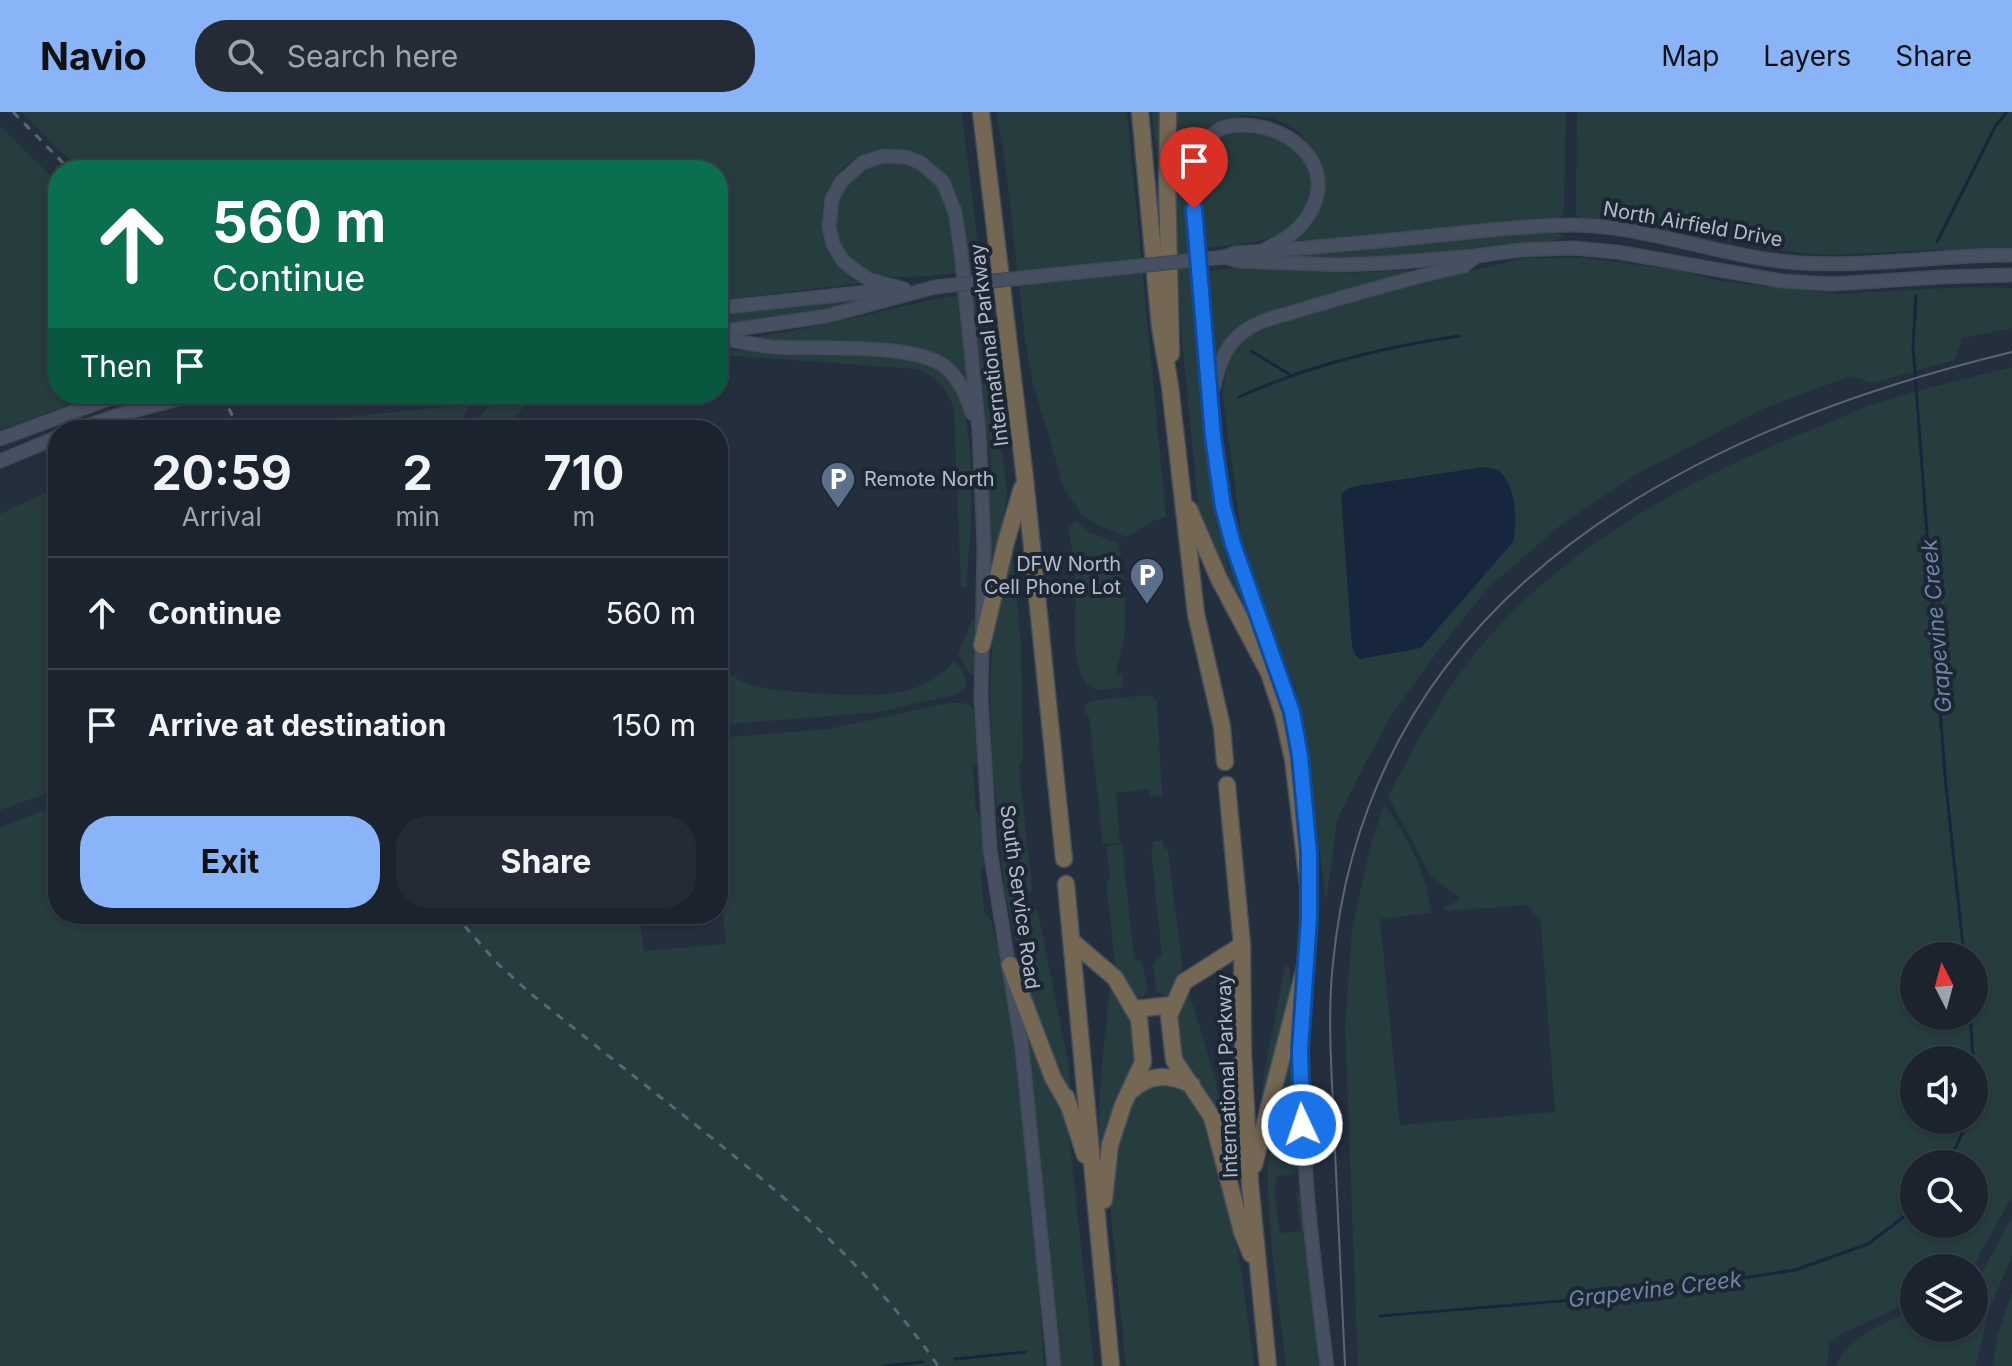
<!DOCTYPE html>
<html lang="en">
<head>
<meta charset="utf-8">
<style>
  body { margin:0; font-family:Inter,sans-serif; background:#242b36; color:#f1f3f6; height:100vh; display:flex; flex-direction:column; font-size:30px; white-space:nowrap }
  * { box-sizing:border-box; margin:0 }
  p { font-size:26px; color:#a0a4aa }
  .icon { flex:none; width:44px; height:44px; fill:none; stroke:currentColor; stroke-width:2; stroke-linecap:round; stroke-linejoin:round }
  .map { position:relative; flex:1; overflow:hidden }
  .drawer { position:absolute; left:48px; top:308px; width:680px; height:504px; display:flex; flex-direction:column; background:#1b232e; border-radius:32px; box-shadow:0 2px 6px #0004,0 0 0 2px #39404a }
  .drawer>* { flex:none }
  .top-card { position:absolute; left:48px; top:48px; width:680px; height:244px; border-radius:32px; box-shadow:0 2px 6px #0004,0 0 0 2px #39404a; background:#0b6e4f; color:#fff; overflow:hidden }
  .needle { width:52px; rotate:354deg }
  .buttons { position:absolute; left:1900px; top:830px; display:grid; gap:16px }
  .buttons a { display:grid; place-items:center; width:88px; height:88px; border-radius:50%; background:#1b232e; box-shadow:0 2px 6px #0004,0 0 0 2px #39404a; font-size:40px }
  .pin { position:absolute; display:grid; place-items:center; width:68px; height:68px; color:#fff; margin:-82px -34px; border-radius:50% 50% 50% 0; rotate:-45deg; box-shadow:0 0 8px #0007 }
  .pin .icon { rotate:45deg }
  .me { position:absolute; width:88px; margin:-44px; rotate:357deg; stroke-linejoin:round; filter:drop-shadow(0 0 6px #0008) }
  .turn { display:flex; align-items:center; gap:28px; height:168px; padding:0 32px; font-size:36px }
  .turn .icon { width:104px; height:104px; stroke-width:2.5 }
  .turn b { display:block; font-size:56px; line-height:68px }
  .then { display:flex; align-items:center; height:76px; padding:0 32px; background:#0003; gap:16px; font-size:30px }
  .eta { display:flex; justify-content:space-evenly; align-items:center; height:136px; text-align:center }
  .eta b { font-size:48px; font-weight:700; line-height:56px }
  .primary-button { display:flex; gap:16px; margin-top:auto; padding:16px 32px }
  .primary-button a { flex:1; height:92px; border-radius:32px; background:#8ab4f8; color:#111; font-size:32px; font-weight:700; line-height:92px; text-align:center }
  .primary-button a+a { background:#242b36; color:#f1f3f6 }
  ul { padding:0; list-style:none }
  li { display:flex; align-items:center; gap:24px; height:112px; padding:0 32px; border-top:2px solid #39404a }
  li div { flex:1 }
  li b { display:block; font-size:30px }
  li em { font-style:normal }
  header { display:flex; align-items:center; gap:48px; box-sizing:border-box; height:112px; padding:0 40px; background:#8ab4f8; color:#111 }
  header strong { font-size:38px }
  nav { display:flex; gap:44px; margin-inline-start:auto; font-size:28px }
  .search { width:560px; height:72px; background:#242b36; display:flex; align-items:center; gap:20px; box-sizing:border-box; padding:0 28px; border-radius:32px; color:#a0a4aa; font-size:30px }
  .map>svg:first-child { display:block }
  .green { fill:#263c3f; fill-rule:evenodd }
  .water { fill:#17263c }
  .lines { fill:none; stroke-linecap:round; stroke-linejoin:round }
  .stream { stroke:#17263c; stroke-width:3 }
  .secondary-casing { stroke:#414a57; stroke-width:15 }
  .motorway-casing { stroke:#434c59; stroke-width:19 }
  .secondary { stroke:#465061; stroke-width:12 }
  .motorway { stroke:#746855; stroke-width:16 }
  .tram { stroke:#5a6575; stroke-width:2 }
  .rail { stroke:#5a6575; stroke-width:3; stroke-dasharray:8 8; stroke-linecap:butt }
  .secondary-bridge-casing { stroke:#414a57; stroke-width:15; stroke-linecap:butt }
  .secondary-bridge { stroke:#465061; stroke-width:12 }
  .route-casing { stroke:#114b97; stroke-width:20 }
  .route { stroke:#1a73e8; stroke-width:14 }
  .labels { text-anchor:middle; stroke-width:8; stroke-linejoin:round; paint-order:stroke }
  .street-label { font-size:20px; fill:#b4bcc9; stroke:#1d2633 }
  .poi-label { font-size:20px; fill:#b4bcc9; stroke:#1d2633; text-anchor:start }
  .water-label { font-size:22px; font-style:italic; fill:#6d86a8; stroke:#1d2633 }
</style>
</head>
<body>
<header>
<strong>Navio</strong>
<div class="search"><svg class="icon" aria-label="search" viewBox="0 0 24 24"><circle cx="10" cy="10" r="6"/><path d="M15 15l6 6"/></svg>Search here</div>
<nav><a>Map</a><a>Layers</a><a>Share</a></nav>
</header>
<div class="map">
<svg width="2012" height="1254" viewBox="0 0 2012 1254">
  <rect width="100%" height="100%" fill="#242f3e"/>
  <g class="green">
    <path d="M22,0h940l45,377 -7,60 -13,52 3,-71 -3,-47 6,-1 -26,-227c-5,-28 -8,-65 -29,-87 -39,-39 -112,-13 -114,42 0,5 -2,13 0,18 6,15 30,41 40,55l-146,17v-130h-638z"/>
    <polygon points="996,0 1127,0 1166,404 1149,411 1127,425 1099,414 1082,403 1064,376 1033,272 1025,228 1005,50"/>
    <polygon points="1152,0 1163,0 1162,71 1159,72"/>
    <polygon points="1176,0 1566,0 1564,94 1562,104 1557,107 1294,129 1292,125 1322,62 1318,46 1299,19 1273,6 1245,3 1221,11 1198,34 1197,179 1205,317 1216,415 1219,416 1229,458 1233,459 1246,506 1217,452 1199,402 1180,207 1175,68"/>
    <polygon points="1577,0 2012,0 2012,135 1826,143 1785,139 1670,119 1583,107 1576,102"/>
    <path d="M1250,12l49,21c4,9 10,19 12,29 2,8 0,17 -2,25 -10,45 -68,45 -105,49 -5,-53 -21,-107 46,-124z"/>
    <polygon points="0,14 58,71 58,282 98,282 0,318"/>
    <path d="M891,48l23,4 21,16 14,28 18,176 -23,-25 -32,-12 -153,-7v-4c67,-9 132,-29 199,-41l-3,-22c-27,2 -60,9 -86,-1 -31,-11 -45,-47 -32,-76 4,-10 22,-25 31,-30 6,-4 16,-5 23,-6z"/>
    <polygon points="1551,118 1565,124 1550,131 1388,147 1301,145 1302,141"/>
    <polygon points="1524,146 1585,146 1678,158 1719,169 1840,182 1968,175 2012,176 2012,216 1962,226 1955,248 1872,271 1850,264 1765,296 1635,363 1562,412 1489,475 1446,528 1394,599 1364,654 1337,708 1326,791 1306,634 1296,577 1270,513 1242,427 1222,278 1230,246 1247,225 1280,210 1351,189"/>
    <path d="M1241,156l103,5 68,-3 2,4 -149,41c-27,11 -35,19 -50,45l-9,-89z"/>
    <polygon points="858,187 858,191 808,203 718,215 718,201"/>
    <path d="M718,237c24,1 49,3 73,5 38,1 112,-6 145,12 50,28 34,171 30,221h-5l-7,-178c-6,-21 -18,-32 -38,-40l-198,-14z"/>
    <path d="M2012,255v829l-40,72h-58v32l-73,34 -11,8 -3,24h-469l-13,-339 7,-99 19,-84 13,-39c24,29 42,71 48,108l-52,6 20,206 155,-13 -14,-189 -13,-18 -85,6 3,-5 13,-5v-4l-28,-21 -43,-80c30,-56 58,-110 100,-158 87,-99 208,-162 328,-210 21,-8 41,-19 62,-25 44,-14 89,-25 134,-36zM1914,844h60v60h-60zM1914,948h60v60h-60zM1914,1052h60v60h-60z"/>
    <polygon points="500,282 541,282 524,295 502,318 468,318 488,295 502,284"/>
    <polygon points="472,292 453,318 273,318 271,313"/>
    <polygon points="58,375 58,677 0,698 0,402"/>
    <path d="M1076,409l15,12 27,10c9,45 12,88 -3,133l7,-3 1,15 -25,2 -8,-3c-22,-20 -13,-77 -14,-104 -1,-19 -5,-39 -8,-57z"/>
    <polygon points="1008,445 1013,445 1021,532 1023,645 1019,654 1032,778 1027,786 1017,785 1018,796 1032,796 1038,800 1069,955 1071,983 1038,909 1023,865 1005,780 992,648 990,572 993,521"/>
    <polygon points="972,508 975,509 974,561 971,563 958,542"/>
    <path d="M955,548c9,14 21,28 -2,35l-75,17 -160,13v-45l13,-4c26,15 54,15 84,17 50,3 104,10 140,-33z"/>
    <polygon points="1146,583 1153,585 1157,590 1162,683 1150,684 1149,677 1116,681 1120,731 1103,732 1089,605 1085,604 1084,594 1091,589"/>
    <polygon points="949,591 964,591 974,597 977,651 973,655 976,698 981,705 985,750 981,758 984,800 991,809 1006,867 1018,949 1033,1094 1044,1254 0,1254 0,715 58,694 58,802 639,802 644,839 726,832 718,748 718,626 829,617"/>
    <path d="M1153,729h10l1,7 4,2 14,113c-1,11 -6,27 -16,33l-9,-4 -4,-26 3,-7 6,-3 -11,-106 3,-1z"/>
    <polygon points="1122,732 1134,847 1142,850 1148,879 1140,887 1134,885 1115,852 1106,769 1110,768 1106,734"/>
    <polygon points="1285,854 1290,855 1290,881 1264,992 1261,991 1263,967"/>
    <path d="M1187,875c21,66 41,130 49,200l-12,-41 -45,-84 -5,-52z"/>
    <path d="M1117,876l16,25 6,53 -36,95h-4c-2,-57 4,-113 11,-171z"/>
    <polygon points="1024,912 1061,994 1070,1032 1094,1254 1059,1254"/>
    <path d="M1290,940h3l7,114 -5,8 -18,2 -2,16 5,41 21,-2 -5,-39 6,4 18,170h-34c-8,-73 -22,-150 -17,-223 3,-32 12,-61 21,-91z"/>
    <polygon points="1172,970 1194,983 1216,1034 1242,1162 1254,1254 1126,1254 1109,1083 1114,1036 1133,987 1141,977"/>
    <path d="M2012,1105v38l-23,55 -13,56h-140c12,-30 51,-43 78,-57v19h60v-52l9,-5z"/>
    <polygon points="2012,1180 2012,1254 1992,1254 1998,1223"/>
  </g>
  <path class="water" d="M1484,355l14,3c18,14 20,51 15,72l-92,106 -61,11 -5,-4 -3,-9 -11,-152 10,-7z"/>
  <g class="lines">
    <g class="stream">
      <polyline points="1937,130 1996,13 2007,0"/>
      <polyline points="1916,184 1913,234 1945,664 1964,844"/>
      <polyline points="1251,239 1289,262"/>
      <path d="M1239,285c70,-32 144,-50 220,-61"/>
      <polyline points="1970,904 1974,956"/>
      <polyline points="1948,1052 1964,1017 1966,1008"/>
      <polyline points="1380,1204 1633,1183 1795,1158 1868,1132 1914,1097"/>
      <polyline points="955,1247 1025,1240"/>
      <polyline points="885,1254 923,1250"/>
    </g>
    <g class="secondary-casing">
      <g id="secondary">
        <path d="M1262,139c15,-8 29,-14 40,-27 48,-58 -21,-112 -81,-96 -11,8 -22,18 -26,32 -6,28 1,63 3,91 5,50 9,100 13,151 3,36 4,73 13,108 21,88 68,169 78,260"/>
        <path d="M1225,145l10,-4c68,-4 136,-11 205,-18 44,-4 88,-10 133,-10 77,1 150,33 227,38 71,4 141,-8 212,-8"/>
        <polyline points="1225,145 1237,149 1339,153 1389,151 1476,144 1520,138 1573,136 1617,140 1782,169 1832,172 1941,165 2012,163"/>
        <polyline points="904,177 870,168 856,159 843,149 833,132 829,115 832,87 841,70 862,51 883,44 906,45 921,51 943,70 955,100 961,140 979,319 984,433 981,585 990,738 1022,936 1054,1254"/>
        <polyline points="718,196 895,177"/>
        <polyline points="718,220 827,204 935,175"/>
        <path d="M718,226c18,3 37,7 55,9 43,3 137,-5 171,19 15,11 22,29 28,47"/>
        <path d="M1214,275c4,-22 12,-44 32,-57 18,-12 43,-16 64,-23 51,-15 102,-30 154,-41l11,-9"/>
        <polyline points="75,318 118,303 197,282"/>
        <polyline points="0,327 122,282"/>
        <polyline points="0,349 58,325"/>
        <polyline points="1305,862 1309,772"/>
        <path d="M1303,884c-7,124 8,247 24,370"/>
      </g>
    </g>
    <g class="motorway-casing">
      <g id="motorway">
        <polyline points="981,0 1025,367 1064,747"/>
        <polyline points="1140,0 1160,215 1170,274 1196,502 1222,615 1225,650"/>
        <polyline points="1168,0 1167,70 1171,242"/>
        <polyline points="1189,397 1219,467 1269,561 1283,603 1293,647 1309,779"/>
        <polyline points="982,533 1006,430 1022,376"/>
        <polyline points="1227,673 1242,833 1243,941 1250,1071 1268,1254"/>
        <polyline points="1066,772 1111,1254"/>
        <polyline points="1074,831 1115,866 1139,907 1143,950 1123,993 1110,1033 1104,1088"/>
        <polyline points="1242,833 1184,870 1169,904 1174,948 1212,1005 1242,1120 1251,1142"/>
        <polyline points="1010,853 1053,966 1068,992"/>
        <polyline points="1135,897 1172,893"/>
        <path d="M1132,978c19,-17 38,-16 60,-5"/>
        <polyline points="1066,985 1085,1043"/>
        <polyline points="1254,1053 1305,855"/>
      </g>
    </g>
    <use href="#secondary" class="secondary"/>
    <use href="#motorway" class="motorway"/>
    <path class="tram" d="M1345,1254c-3,-79 -7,-158 -11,-237 -2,-55 -7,-111 -1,-166 36,-370 356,-533 679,-611"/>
    <g class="rail">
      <polyline points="13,0 70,58"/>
      <polyline points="222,282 239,318"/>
      <path d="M454,802l44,50 32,29c55,44 111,89 167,133 91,73 174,142 241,240"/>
    </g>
    <g class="secondary-bridge-casing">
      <polyline id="secondary-bridge" points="935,175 1225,145"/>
    </g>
    <use href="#secondary-bridge" class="secondary-bridge"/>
  </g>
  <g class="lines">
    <g class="route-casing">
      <polyline id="route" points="1194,97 1213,324 1223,395 1233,432 1292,600 1300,644 1309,741 1309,806 1300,938 1302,1013"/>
    </g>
    <use href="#route" class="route"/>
  </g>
  <defs>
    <g id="parking-pin" transform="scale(1.8)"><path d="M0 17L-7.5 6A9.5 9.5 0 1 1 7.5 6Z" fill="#5c6f8a" stroke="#1d2633"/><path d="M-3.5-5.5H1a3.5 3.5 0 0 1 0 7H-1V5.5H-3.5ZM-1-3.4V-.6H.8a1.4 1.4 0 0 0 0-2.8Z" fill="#fff"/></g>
  </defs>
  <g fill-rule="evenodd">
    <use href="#parking-pin" x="838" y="367"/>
    <use href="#parking-pin" x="1147" y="463"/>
  </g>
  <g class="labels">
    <g class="street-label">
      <text transform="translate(1693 112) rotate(10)" y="7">North Airfield Drive</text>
      <text transform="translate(989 233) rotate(-97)" y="7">International Parkway</text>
      <text transform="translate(1020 785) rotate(82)" y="7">South Service Road</text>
      <text transform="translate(1227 964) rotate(-92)" y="7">International Parkway</text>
    </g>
    <g class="poi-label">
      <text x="864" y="374">Remote North</text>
      <text x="1121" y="459" text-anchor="end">DFW North<tspan x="1121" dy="23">Cell Phone Lot</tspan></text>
    </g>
    <g class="water-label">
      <text transform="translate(1936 514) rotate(-95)" y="8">Grapevine Creek</text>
      <text transform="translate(1655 1177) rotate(-7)" y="8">Grapevine Creek</text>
    </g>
  </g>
</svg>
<div class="buttons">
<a><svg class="needle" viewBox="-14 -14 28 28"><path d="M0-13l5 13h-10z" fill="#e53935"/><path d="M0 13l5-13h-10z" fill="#a0a4aa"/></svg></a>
<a><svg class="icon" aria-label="sound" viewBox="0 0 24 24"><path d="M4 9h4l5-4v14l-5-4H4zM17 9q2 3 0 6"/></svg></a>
<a><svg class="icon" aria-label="search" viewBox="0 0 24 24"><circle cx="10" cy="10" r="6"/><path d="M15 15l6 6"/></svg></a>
<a><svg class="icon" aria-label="layers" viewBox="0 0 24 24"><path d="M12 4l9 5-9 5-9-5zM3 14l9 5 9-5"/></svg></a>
</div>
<div class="pin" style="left:1194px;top:97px;background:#d93025"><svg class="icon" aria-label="arrive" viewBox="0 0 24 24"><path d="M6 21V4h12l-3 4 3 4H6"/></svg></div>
<svg class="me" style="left:1302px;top:1013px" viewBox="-20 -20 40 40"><circle r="17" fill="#1a73e8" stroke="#fff" stroke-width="3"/><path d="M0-11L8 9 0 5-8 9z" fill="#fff"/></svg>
<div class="top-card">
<div class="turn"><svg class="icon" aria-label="ahead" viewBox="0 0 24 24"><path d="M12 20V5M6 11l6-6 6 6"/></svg><div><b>560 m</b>Continue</div></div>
<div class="then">Then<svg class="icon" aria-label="arrive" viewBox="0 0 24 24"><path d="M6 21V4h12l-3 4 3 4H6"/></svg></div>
</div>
<section class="drawer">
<div class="eta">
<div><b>20:59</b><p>Arrival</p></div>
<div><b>2</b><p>min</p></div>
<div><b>710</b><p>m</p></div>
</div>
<ul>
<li><svg class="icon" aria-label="ahead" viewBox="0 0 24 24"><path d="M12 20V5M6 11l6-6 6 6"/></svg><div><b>Continue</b></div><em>560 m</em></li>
<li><svg class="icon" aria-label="arrive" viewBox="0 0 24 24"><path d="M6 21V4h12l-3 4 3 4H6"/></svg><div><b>Arrive at destination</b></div><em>150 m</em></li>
</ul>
<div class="primary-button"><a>Exit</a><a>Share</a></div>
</section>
</div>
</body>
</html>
